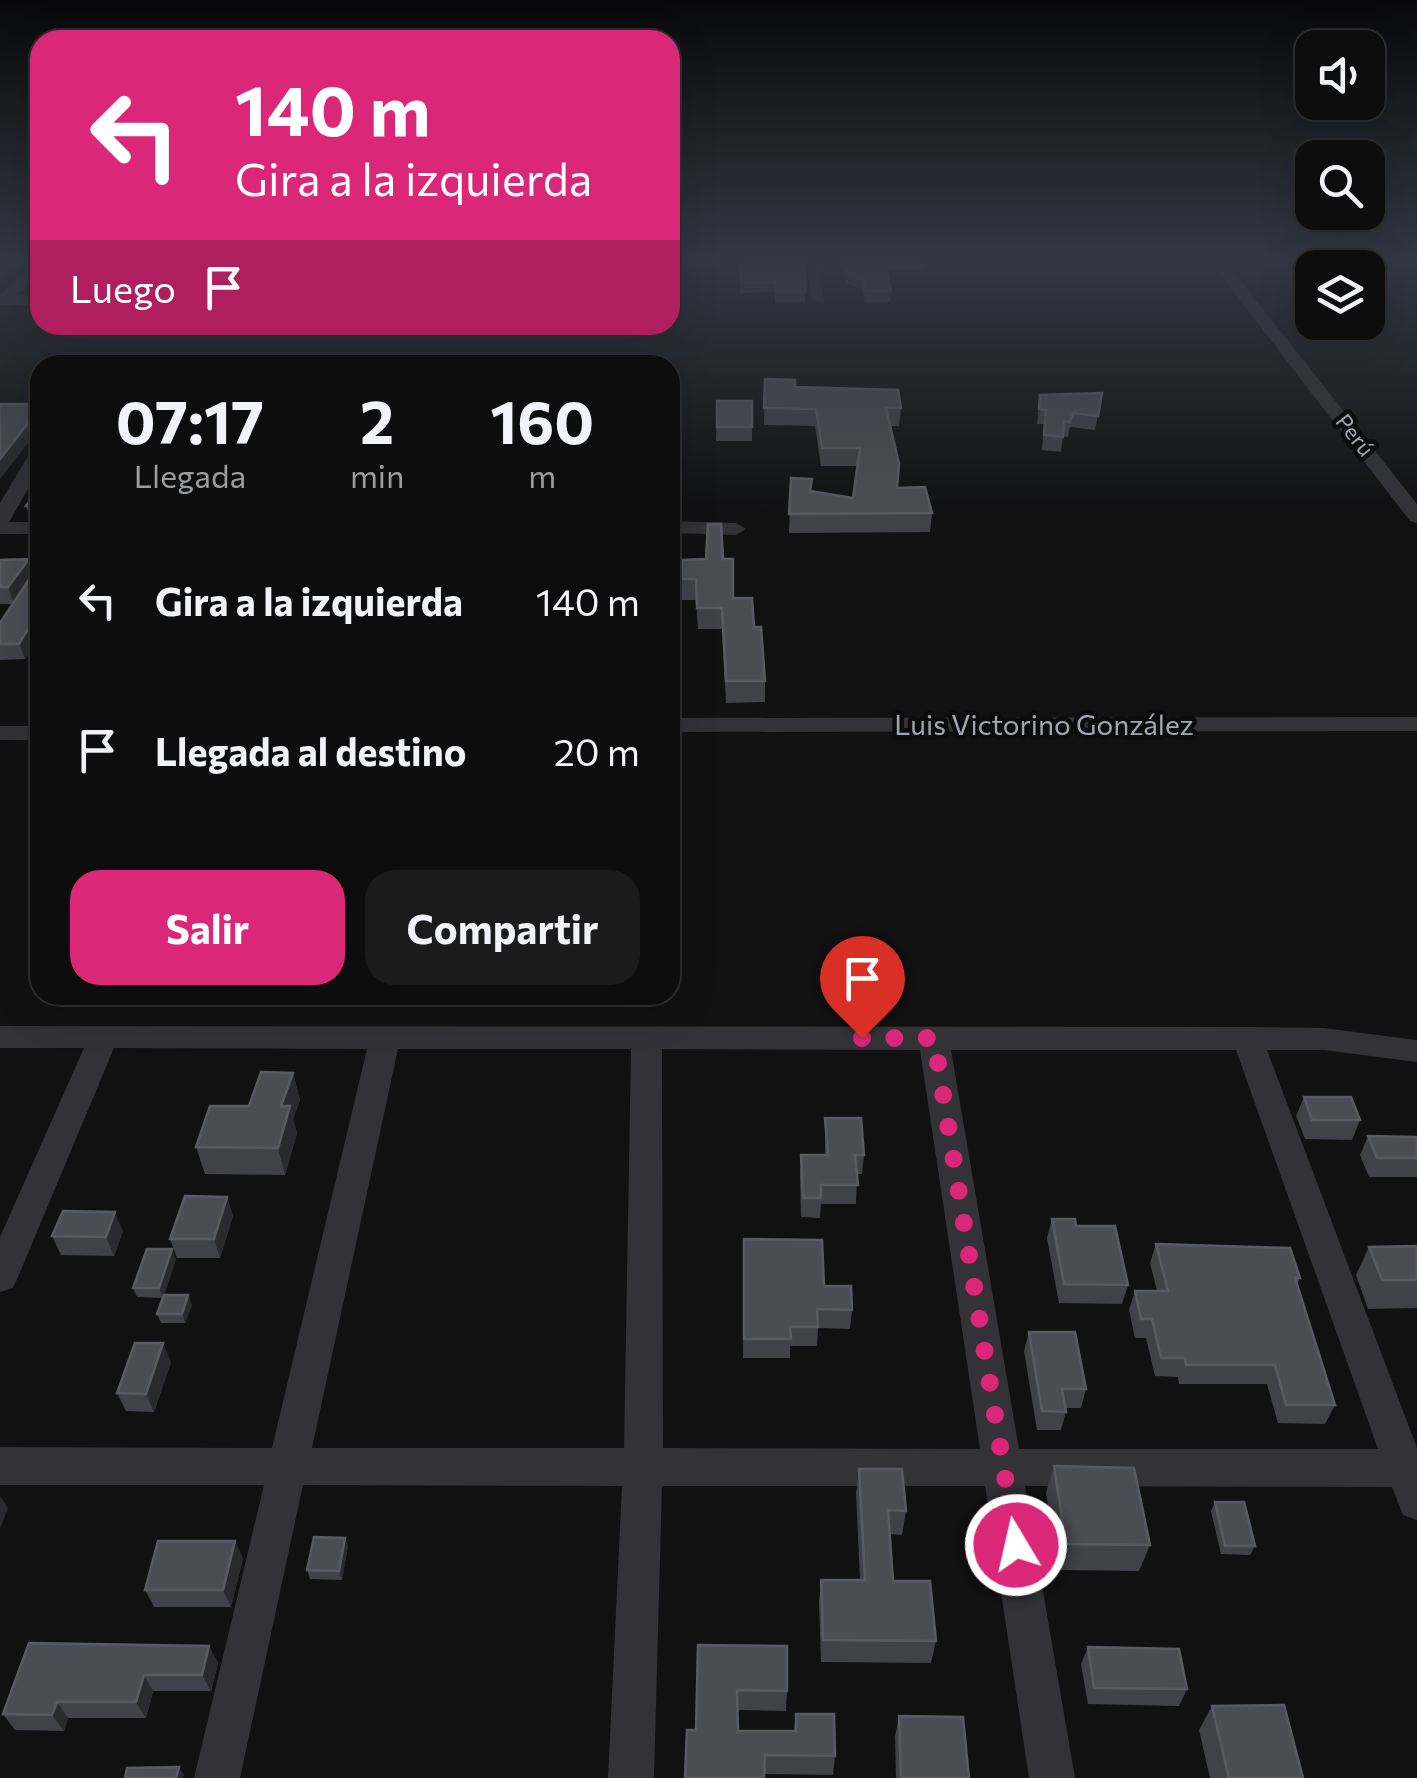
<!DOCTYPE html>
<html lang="es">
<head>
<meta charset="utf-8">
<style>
  body { margin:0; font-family:Commissioner,sans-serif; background:#1b1b1c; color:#f1f3f6; height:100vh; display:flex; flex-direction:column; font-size:38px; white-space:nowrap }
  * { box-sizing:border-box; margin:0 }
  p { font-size:32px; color:#9a9c9e }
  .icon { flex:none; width:55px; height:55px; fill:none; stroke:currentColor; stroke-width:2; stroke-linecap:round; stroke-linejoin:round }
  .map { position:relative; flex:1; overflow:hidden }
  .sheet { position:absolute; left:30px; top:355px; width:650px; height:650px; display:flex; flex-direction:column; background:#0d0d0e; border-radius:30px; box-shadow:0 10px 40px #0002,0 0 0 2px #2d2d2e }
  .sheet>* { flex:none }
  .hud { position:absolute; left:30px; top:30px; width:650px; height:305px; border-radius:30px; box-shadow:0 10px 40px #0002,0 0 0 2px #2d2d2e; background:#db2777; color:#fff; overflow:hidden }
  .buttons { position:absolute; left:1295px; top:30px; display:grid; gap:20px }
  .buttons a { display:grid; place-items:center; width:90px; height:90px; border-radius:20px; background:#0d0d0e; box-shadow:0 10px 40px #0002,0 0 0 2px #2d2d2e; font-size:50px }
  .pin { position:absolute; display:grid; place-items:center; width:85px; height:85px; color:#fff; margin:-102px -42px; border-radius:50% 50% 50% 0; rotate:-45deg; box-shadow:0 0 10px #0007 }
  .pin .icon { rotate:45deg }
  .me { position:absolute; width:110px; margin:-55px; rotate:351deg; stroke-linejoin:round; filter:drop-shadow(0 0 8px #0008) }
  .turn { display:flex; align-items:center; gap:35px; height:210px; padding:0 40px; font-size:45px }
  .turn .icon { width:130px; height:130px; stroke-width:2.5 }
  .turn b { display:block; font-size:70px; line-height:85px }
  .then { display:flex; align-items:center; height:95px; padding:0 40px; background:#0003; gap:20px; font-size:38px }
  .eta { display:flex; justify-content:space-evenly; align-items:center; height:170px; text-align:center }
  .eta b { font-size:60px; font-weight:700; line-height:70px }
  .cta { display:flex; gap:20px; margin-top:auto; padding:20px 40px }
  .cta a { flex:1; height:115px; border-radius:30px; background:#db2777; color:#fff; font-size:40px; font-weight:700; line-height:115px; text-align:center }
  .cta a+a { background:#1b1b1c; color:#f1f3f6 }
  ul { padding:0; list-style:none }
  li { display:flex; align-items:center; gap:30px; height:150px; padding:0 40px }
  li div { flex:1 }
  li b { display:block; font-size:38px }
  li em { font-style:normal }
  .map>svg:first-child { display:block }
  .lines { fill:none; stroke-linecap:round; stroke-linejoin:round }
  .minor { fill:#323237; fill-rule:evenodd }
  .wall { fill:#414248 }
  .shaded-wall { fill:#2a2a2e }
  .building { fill:#4c4d54; stroke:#595b63; stroke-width:2.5 }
  .route { stroke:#db2777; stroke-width:18; stroke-dasharray:0 32.4 }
  .labels { text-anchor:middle; stroke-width:9; stroke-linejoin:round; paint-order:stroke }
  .far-street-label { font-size:22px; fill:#a1a6b4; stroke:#0c0c0d }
  .street-label { font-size:28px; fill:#a1a6b4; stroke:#0c0c0d }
</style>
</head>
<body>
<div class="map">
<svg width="1417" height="1778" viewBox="0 0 1417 1778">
  <rect width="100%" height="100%" fill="#111112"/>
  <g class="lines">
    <g class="minor">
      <polygon points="34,261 40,261 40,272 18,295 40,295 40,305 0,305 0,295"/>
      <polygon points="807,261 821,261 824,302 811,299"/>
      <polygon points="1210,261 1225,261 1417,504 1417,523 1410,521"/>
      <polygon points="40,446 40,468 9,522 40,522 40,534 0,534 0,503 33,448"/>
      <polygon points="670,521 736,523 746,529 736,535 670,533"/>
      <polygon points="1417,717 1417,731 670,732 670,718"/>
      <rect x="0" y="726" width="40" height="14"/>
      <path d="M0,1026l1247,1 77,1 93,12v22l-93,-12h-57l150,398v72l-14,-5 -11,-28 -367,-1 50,292h-46l-44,-292h-323l-8,292h-46l14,-292 -319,-1 -63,293h-46l70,-293h-264v-38l272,1 95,-399 -253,-1 -96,229 -5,11 -13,4v-55l84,-189h-84zM398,1049h233l-7,399h-312zM662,1049l258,1 60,399 -317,-1zM951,1050h285l142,399h-359z"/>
    </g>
  </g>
  <g class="wall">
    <polygon points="0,261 29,261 23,266 13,267 0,279"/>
    <polygon points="740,261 805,261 805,302 775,302 775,292 740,293"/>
    <polygon points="835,261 925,261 924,270 887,270 891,291 890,302 865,302 862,289 846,283 842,264 835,264"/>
    <polygon points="765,379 901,408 899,426 890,426 897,488 932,513 930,532 789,533 791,478 812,492 853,498 858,466 821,466 815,426 764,425"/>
    <polygon points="1102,393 1095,430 1070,427 1068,437 1063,436 1061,452 1042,450 1044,424 1037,424 1040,395"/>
    <polygon points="717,401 752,401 752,441 716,441"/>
    <polygon points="40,487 40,518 30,518 26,506"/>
    <polygon points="723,559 733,598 754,627 765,681 765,702 726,703 722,629 698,629 696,600 681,600 682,560"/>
    <polygon points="0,560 34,575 40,575 40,640 37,640 25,659 0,660 0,623 12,604 0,604"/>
    <polygon points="293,1073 300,1100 293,1119 297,1133 285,1175 205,1174 196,1147"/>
    <polygon points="1304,1097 1360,1120 1352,1140 1305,1139 1296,1116"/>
    <polygon points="825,1118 864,1155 862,1174 857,1174 856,1204 821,1204 820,1218 801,1217 800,1174 801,1155 825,1155"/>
    <polygon points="1368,1136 1417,1137 1417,1177 1369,1177 1360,1155"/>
    <polygon points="227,1197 233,1216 220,1258 177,1258 170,1239"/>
    <polygon points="1052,1219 1076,1226 1128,1285 1122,1304 1059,1303 1047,1238"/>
    <polygon points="123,1231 114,1256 61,1255 52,1236"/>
    <polygon points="744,1239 824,1286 852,1310 850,1329 818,1328 817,1346 790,1346 790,1358 743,1358"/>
    <polygon points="1156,1244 1300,1278 1297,1284 1335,1405 1325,1424 1278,1423 1267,1384 1179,1384 1178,1377 1155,1376 1146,1338 1135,1338 1129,1310 1135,1291 1157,1291 1150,1263"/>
    <polygon points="1417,1246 1417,1308 1368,1309 1356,1275 1369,1247"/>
    <polygon points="176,1259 163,1298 137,1297 133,1288"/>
    <polygon points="192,1305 185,1323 161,1323 157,1314"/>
    <polygon points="1029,1332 1086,1389 1081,1408 1065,1408 1066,1412 1061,1430 1037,1430 1024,1351"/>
    <polygon points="171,1362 154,1412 126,1411 117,1393"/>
    <polygon points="1054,1466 1150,1545 1139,1571 1058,1570 1046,1493"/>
    <polygon points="859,1469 906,1511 902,1535 890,1534 893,1581 936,1641 931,1663 821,1662 819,1603 821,1580 860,1580 856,1493"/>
    <polygon points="1215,1502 1255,1546 1250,1555 1221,1554 1211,1511"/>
    <polygon points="345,1538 348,1546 342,1580 310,1579 307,1570"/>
    <polygon points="243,1558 231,1607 154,1607 145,1590"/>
    <polygon points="698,1645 787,1691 786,1711 738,1710 738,1731 794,1731 796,1714 835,1756 833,1775 764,1774 696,1730"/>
    <polygon points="209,1646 218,1663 211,1691 153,1691 146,1718 68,1718 64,1731 15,1730 3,1714"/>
    <polygon points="1088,1647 1187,1689 1179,1706 1088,1704 1081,1664"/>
    <polygon points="1212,1706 1303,1778 1210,1778 1199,1730"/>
    <polygon points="899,1716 969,1778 896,1778 895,1736"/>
  </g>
  <g class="shaded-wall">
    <polygon points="5,261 11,261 13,267 0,279 0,266"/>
    <polygon points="40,408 40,427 0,479 0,459"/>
    <polygon points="29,559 35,576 14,604 8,587"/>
    <polygon points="31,624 37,640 25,659 19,644"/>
    <polygon points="293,1073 300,1100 293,1119 297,1133 285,1175 278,1148 281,1106"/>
    <polygon points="227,1197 233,1216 220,1258 214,1239"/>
    <polygon points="115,1212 123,1231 114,1256 106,1237"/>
    <polygon points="172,1249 176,1259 163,1298 159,1288"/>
    <polygon points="188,1295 192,1305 185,1323 182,1314"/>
    <polygon points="163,1343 171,1362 154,1412 146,1394"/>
    <polygon points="0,1496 8,1508 0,1529"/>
    <polygon points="345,1538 348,1546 342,1580 339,1571"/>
    <polygon points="235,1541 243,1558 231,1607 223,1590"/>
    <polygon points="209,1646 218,1663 211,1691 202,1675"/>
    <polygon points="144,1675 153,1691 146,1718 136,1702"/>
    <polygon points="57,1702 68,1718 64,1731 52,1715"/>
    <polygon points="179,1767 184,1775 183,1778 176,1778"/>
  </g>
  <g class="building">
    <polygon points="740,261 805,261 805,292 776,292 775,282 741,283"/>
    <polygon points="844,261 885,261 891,291 866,291 863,279 846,272"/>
    <polygon points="765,379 795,380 795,387 898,390 901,408 886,408 899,464 897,488 925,487 932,513 789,514 791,478 812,479 810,491 853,498 860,448 822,448 816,409 764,408"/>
    <polygon points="1102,393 1098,416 1073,413 1070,422 1064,421 1063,437 1044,435 1046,410 1039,409 1040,395"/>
    <rect x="717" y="401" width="35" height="26"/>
    <polygon points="0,404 40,404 40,408 0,459"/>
    <polygon points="40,487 40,507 26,506"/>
    <polygon points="708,524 721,524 723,559 733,559 733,598 752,598 754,627 761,627 765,681 726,681 722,608 697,608 696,579 681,579 682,560 706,559"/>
    <polygon points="29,559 8,587 0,587 0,560"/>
    <polygon points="32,575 40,575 40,624 31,624 19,644 0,644 0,623"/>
    <polygon points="261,1072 293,1073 281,1106 290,1106 278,1148 196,1147 210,1106 249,1106"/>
    <polygon points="1304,1097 1351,1097 1360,1120 1312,1120"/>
    <polygon points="825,1118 861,1118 864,1155 855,1155 858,1185 821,1185 821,1198 803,1198 801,1155 828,1155"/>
    <polygon points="1368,1136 1417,1137 1417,1158 1377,1158"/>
    <polygon points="185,1196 227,1197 214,1239 170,1239"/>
    <polygon points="63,1211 115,1212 106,1237 52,1236"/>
    <polygon points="1052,1219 1075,1219 1076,1226 1115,1226 1128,1285 1064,1284"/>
    <polygon points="744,1239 822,1240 824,1286 851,1286 852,1310 817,1309 818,1327 790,1327 791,1339 744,1339"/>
    <polygon points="1156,1244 1290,1248 1300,1278 1295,1278 1335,1405 1286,1405 1275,1365 1186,1365 1185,1358 1161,1358 1152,1319 1141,1319 1135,1291 1168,1291"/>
    <polygon points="1417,1246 1417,1280 1382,1280 1369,1247"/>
    <polygon points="147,1249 172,1249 159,1288 133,1288"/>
    <polygon points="164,1295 188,1295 182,1314 157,1314"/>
    <polygon points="1029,1332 1075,1332 1086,1389 1062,1389 1066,1412 1042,1411"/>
    <polygon points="135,1343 163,1343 146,1394 117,1393"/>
    <polygon points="1054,1466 1134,1468 1150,1545 1066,1544"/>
    <polygon points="859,1469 902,1469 906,1511 888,1510 893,1581 930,1581 936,1641 823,1640 821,1580 865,1580"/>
    <polygon points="1215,1502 1244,1502 1255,1546 1225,1546"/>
    <polygon points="314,1537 345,1538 339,1571 307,1570"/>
    <polygon points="158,1541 235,1541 223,1590 145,1590"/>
    <polygon points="29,1643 209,1646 202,1675 144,1675 136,1702 57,1702 52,1715 3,1714"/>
    <polygon points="698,1645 787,1646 787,1691 737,1690 738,1731 796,1731 796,1714 834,1714 835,1756 765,1755 764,1778 685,1778 687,1730 696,1730"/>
    <polygon points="1088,1647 1179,1649 1187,1689 1094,1688"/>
    <polygon points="1284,1705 1303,1778 1229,1778 1212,1706"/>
    <polygon points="899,1716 963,1717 969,1778 901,1778"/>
    <polygon points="179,1767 176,1778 125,1778 127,1768"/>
  </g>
  <linearGradient id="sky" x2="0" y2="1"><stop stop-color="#09090a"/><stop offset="0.51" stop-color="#323844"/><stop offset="1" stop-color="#323844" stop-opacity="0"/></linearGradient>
  <rect width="1417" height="510" fill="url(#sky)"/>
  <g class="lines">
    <polyline class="route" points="862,1038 934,1038 1016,1545"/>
  </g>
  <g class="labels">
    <g class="far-street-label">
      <text transform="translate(1355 435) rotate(52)" y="8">Perú</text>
    </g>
    <g class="street-label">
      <text x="1044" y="735">Luis Victorino González</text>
    </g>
  </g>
</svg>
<div class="buttons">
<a><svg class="icon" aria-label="sound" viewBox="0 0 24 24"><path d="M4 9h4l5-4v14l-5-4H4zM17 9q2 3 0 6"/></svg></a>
<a><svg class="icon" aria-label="search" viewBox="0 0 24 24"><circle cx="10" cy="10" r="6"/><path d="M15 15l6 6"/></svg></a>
<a><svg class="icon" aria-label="layers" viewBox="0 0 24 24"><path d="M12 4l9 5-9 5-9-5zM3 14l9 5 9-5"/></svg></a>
</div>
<div class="pin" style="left:862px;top:1038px;background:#d93025"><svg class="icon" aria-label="arrive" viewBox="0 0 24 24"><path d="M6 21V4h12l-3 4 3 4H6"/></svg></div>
<svg class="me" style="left:1016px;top:1545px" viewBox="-20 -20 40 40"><circle r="17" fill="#db2777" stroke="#fff" stroke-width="3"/><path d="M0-11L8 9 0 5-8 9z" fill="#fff"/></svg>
<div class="hud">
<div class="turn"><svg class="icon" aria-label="left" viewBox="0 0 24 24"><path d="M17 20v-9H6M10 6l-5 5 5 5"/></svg><div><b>140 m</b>Gira a la izquierda</div></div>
<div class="then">Luego<svg class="icon" aria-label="arrive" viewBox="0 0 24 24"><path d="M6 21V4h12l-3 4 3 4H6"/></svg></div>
</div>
<section class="sheet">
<div class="eta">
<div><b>07:17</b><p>Llegada</p></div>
<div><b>2</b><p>min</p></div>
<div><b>160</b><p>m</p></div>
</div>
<ul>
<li><svg class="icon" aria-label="left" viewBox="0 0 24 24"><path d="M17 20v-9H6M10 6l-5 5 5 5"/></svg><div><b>Gira a la izquierda</b></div><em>140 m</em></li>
<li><svg class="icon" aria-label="arrive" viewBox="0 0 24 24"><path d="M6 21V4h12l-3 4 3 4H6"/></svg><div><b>Llegada al destino</b></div><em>20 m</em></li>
</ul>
<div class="cta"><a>Salir</a><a>Compartir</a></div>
</section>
</div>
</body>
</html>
